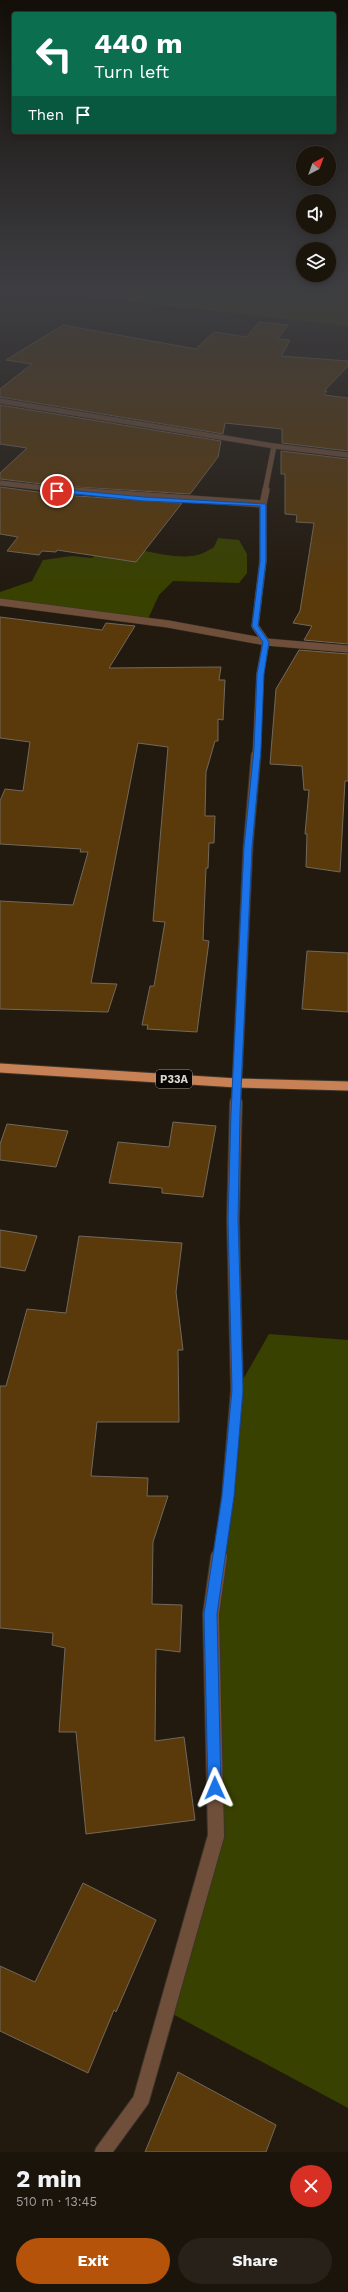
<!DOCTYPE html>
<html lang="en">
<head>
<meta charset="utf-8">
<style>
  body { margin:0; font-family:"Work Sans",sans-serif; background:#272119; color:#f1f3f6; height:100vh; display:flex; flex-direction:column; font-size:15px; white-space:nowrap }
  * { box-sizing:border-box; margin:0 }
  p { font-size:13px; color:#9f9e9d }
  .icon { flex:none; width:22px; height:22px; fill:none; stroke:currentColor; stroke-width:2; stroke-linecap:round; stroke-linejoin:round }
  .map { position:relative; height:2152px; overflow:hidden }
  .side { display:flex; flex-direction:column; background:#1a140b; flex:1 }
  .side>* { flex:none }
  .top-card { position:absolute; left:12px; top:12px; width:324px; height:122px; border-radius:4px; box-shadow:0 2px 10px #0003,0 0 0 1px #38332c; background:#0b6e4f; color:#fff; overflow:hidden }
  .needle { width:26px; rotate:41deg }
  .fabs { position:absolute; left:296px; top:146px; display:grid; gap:8px }
  .fabs a { display:grid; place-items:center; width:40px; height:40px; border-radius:50%; background:#1a140b; box-shadow:0 2px 10px #0003,0 0 0 1px #38332c; font-size:20px }
  .pin { position:absolute; display:grid; place-items:center; width:34px; height:34px; color:#fff; margin:-17px; border:2px solid #fff; border-radius:50%; box-shadow:0 1px 4px #0007 }
  .me { position:absolute; width:44px; margin:-22px; rotate:359deg; stroke-linejoin:round; filter:drop-shadow(0 0 3px #0008) }
  .turn { display:flex; align-items:center; gap:14px; height:84px; padding:0 16px; font-size:18px }
  .turn .icon { width:52px; height:52px; stroke-width:2.5 }
  .turn b { display:block; font-size:28px; line-height:34px }
  .then { display:flex; align-items:center; height:38px; padding:0 16px; background:#0003; gap:8px; font-size:15px }
  .round { display:grid; place-items:center; flex:none; width:42px; height:42px; border-radius:21px; background:#272119 }
  .overview { display:flex; align-items:center; justify-content:space-between; height:68px; padding:0 16px }
  h1 { font-size:24px; font-weight:700; line-height:30px }
  .primary-button { display:flex; gap:8px; margin-top:auto; padding:8px 16px }
  .primary-button a { flex:1; height:46px; border-radius:24px; background:#b45309; color:#fff; font-size:16px; font-weight:700; line-height:46px; text-align:center }
  .primary-button a+a { background:#272119; color:#f1f3f6 }
  .map>svg:first-child { display:block }
  .green { fill:#394100 }
  .building { fill:#5a3a0b; stroke:#72685c }
  .lines { fill:none; stroke-linecap:round; stroke-linejoin:round }
  .minor-far4-casing { stroke:#3c342a; stroke-width:6 }
  .minor-far3-casing { stroke:#3c342a; stroke-width:8 }
  .minor-far2-casing { stroke:#3c342a; stroke-width:11 }
  .minor-far1-casing { stroke:#3c342a; stroke-width:14 }
  .minor-casing { stroke:#3c342a; stroke-width:18 }
  .primary-casing { stroke:#3c342a; stroke-width:11 }
  .minor-far4 { stroke:#704f3a; stroke-width:5 }
  .minor-far3 { stroke:#704f3a; stroke-width:7 }
  .minor-far2 { stroke:#704f3a; stroke-width:9 }
  .minor-far1 { stroke:#704f3a; stroke-width:12 }
  .minor { stroke:#704f3a; stroke-width:16 }
  .primary { stroke:#c78155; stroke-width:9 }
  .route { fill:#1a73e8; stroke:#114b97 }
  .labels { text-anchor:middle; stroke-width:4; stroke-linejoin:round; paint-order:stroke }
  .shield { fill:#090603; stroke:#9b9690; stroke-width:1 }
  .shield-label { font-size:11px; font-weight:bold; fill:#dad4cd }
</style>
</head>
<body>
<div class="map">
<svg width="348" height="2152" viewBox="0 0 348 2152">
  <rect width="100%" height="100%" fill="#221a0f"/>
  <g class="green">
    <polygon points="19,288 348,288 348,326 35,291"/>
    <path d="M218,538l21,2 8,14v19l-8,10 -66,-2 -14,14 -12,26 -147,-19v-10l32,-11 11,-21 29,-4 20,2 17,-15c26,4 63,18 88,12 6,-1 12,-5 17,-8z"/>
    <polygon points="269,1334 348,1340 348,2108 167,2011 216,1836 211,1614 237,1390"/>
  </g>
  <g class="building">
    <polygon points="259,322 288,325 277,339 290,340 281,356 348,361 348,366 324,391 327,391 324,395 348,398 348,451 282,443 282,429 225,423 223,434 0,397 0,389 32,364 6,360 63,325 196,349 214,332 247,337"/>
    <polygon points="0,405 221,441 218,457 190,494 59,486 0,479 0,473 27,448 0,444"/>
    <polygon points="281,451 348,459 348,644 304,640 312,626 293,623 300,611 314,523 296,522 297,515 285,514 285,474 281,474"/>
    <polygon points="0,487 61,495 182,503 136,562 57,550 56,552 42,551 39,555 7,551 18,537 0,534"/>
    <polygon points="0,617 102,630 106,623 135,626 109,668 221,667 219,680 225,680 223,720 218,719 218,741 215,741 206,772 205,816 215,816 214,843 209,843 208,868 206,868 203,940 209,941 197,1032 147,1029 148,1025 142,1025 150,986 154,986 165,922 153,921 168,747 138,743 91,983 117,984 108,1012 0,1009 0,901 73,905 88,852 80,852 81,849 0,844 0,801 5,789 23,791 30,742 0,738"/>
    <polygon points="299,650 348,654 348,781 345,781 340,872 306,867 307,834 305,834 309,790 304,790 302,766 270,764 276,689"/>
    <polygon points="307,951 348,953 348,1012 302,1009"/>
    <polygon points="173,1122 216,1126 203,1197 162,1193 162,1188 109,1183 118,1142 169,1147"/>
    <polygon points="7,1124 68,1131 56,1167 0,1160 0,1144"/>
    <polygon points="0,1230 37,1236 25,1271 0,1267"/>
    <polygon points="79,1236 182,1243 176,1292 183,1350 178,1350 179,1422 97,1422 91,1476 148,1478 147,1496 168,1496 153,1542 152,1604 182,1605 180,1652 156,1649 155,1741 184,1737 195,1820 86,1834 76,1732 59,1732 65,1648 52,1645 53,1633 0,1628 0,1386 6,1386 27,1309 66,1313"/>
    <polygon points="83,1883 156,1920 116,2012 114,2010 88,2073 0,2031 0,1966 35,1982"/>
    <polygon points="178,2072 276,2125 266,2152 145,2152"/>
  </g>
  <g class="lines">
    <g class="minor-far4-casing">
      <g id="minor-far4">
        <polyline points="0,401 274,446 348,455"/>
        <polyline points="0,483 71,491"/>
        <polyline points="265,491 274,446"/>
      </g>
    </g>
    <g class="minor-far3-casing">
      <g id="minor-far3">
        <polyline points="61,490 263,504"/>
        <polyline points="0,602 168,624 266,642 348,649"/>
        <polyline points="256,756 260,674 266,642 255,626 263,561 263,504 266,490"/>
      </g>
    </g>
    <g class="minor-far2-casing">
      <polyline id="minor-far2" points="236,1103 248,847 256,755"/>
    </g>
    <g class="minor-far1-casing">
      <polyline id="minor-far1" points="219,1558 228,1496 237,1390 233,1219 236,1102"/>
    </g>
    <g class="minor-casing">
      <polyline id="minor" points="103,2152 141,2100 216,1836 211,1614 219,1557"/>
    </g>
    <g class="primary-casing">
      <polyline id="primary" points="0,1068 237,1083 348,1086"/>
    </g>
    <use href="#minor-far4" class="minor-far4"/>
    <use href="#minor-far3" class="minor-far3"/>
    <use href="#minor-far2" class="minor-far2"/>
    <use href="#minor-far1" class="minor-far1"/>
    <use href="#minor" class="minor"/>
    <use href="#primary" class="primary"/>
  </g>
  <linearGradient id="sky" x2="0" y2="1"><stop stop-color="#130e08"/><stop offset="0.49" stop-color="#3e3e42"/><stop offset="1" stop-color="#3e3e42" stop-opacity="0"/></linearGradient>
  <rect width="348" height="590" fill="url(#sky)"/>
  <polygon class="route" points="57,489 144,497 266,504 266,561 258,626 269,642 264,674 261,749 252,847 240,1113 238,1219 243,1390 234,1496 217,1614 221,1788 220,1793 215,1795 210,1793 208,1788 204,1614 222,1496 232,1390 228,1219 231,1113 244,847 254,749 257,674 263,642 252,626 260,561 260,506 144,501 55,492"/>
  <g class="labels">
    <rect class="shield" x="156" y="1070" width="36" height="18" rx="3"/>
    <g class="shield-label">
      <text x="174" y="1083">P33A</text>
    </g>
  </g>
</svg>
<div class="fabs">
<a><svg class="needle" viewBox="-14 -14 28 28"><path d="M0-13l5 13h-10z" fill="#e53935"/><path d="M0 13l5-13h-10z" fill="#9f9e9d"/></svg></a>
<a><svg class="icon" aria-label="sound" viewBox="0 0 24 24"><path d="M4 9h4l5-4v14l-5-4H4zM17 9q2 3 0 6"/></svg></a>
<a><svg class="icon" aria-label="layers" viewBox="0 0 24 24"><path d="M12 4l9 5-9 5-9-5zM3 14l9 5 9-5"/></svg></a>
</div>
<div class="pin" style="left:57px;top:491px;background:#d93025"><svg class="icon" aria-label="arrive" viewBox="0 0 24 24"><path d="M6 21V4h12l-3 4 3 4H6"/></svg></div>
<svg class="me" style="left:215px;top:1788px" viewBox="-20 -20 40 40"><path d="M0-17L14 15 0 8-14 15z" fill="#1a73e8" stroke="#fff" stroke-width="4"/></svg>
<div class="top-card">
<div class="turn"><svg class="icon" aria-label="left" viewBox="0 0 24 24"><path d="M17 20v-9H6M10 6l-5 5 5 5"/></svg><div><b>440 m</b>Turn left</div></div>
<div class="then">Then<svg class="icon" aria-label="arrive" viewBox="0 0 24 24"><path d="M6 21V4h12l-3 4 3 4H6"/></svg></div>
</div>
</div>
<section class="side">
<div class="overview"><div><h1>2 min</h1><p>510 m · 13:45</p></div><a class="round" style="background:#d93025;color:#fff"><svg class="icon" aria-label="close" viewBox="0 0 24 24"><path d="M6 6l12 12M18 6L6 18"/></svg></a></div>
<div class="primary-button"><a>Exit</a><a>Share</a></div>
</section>
</body>
</html>
